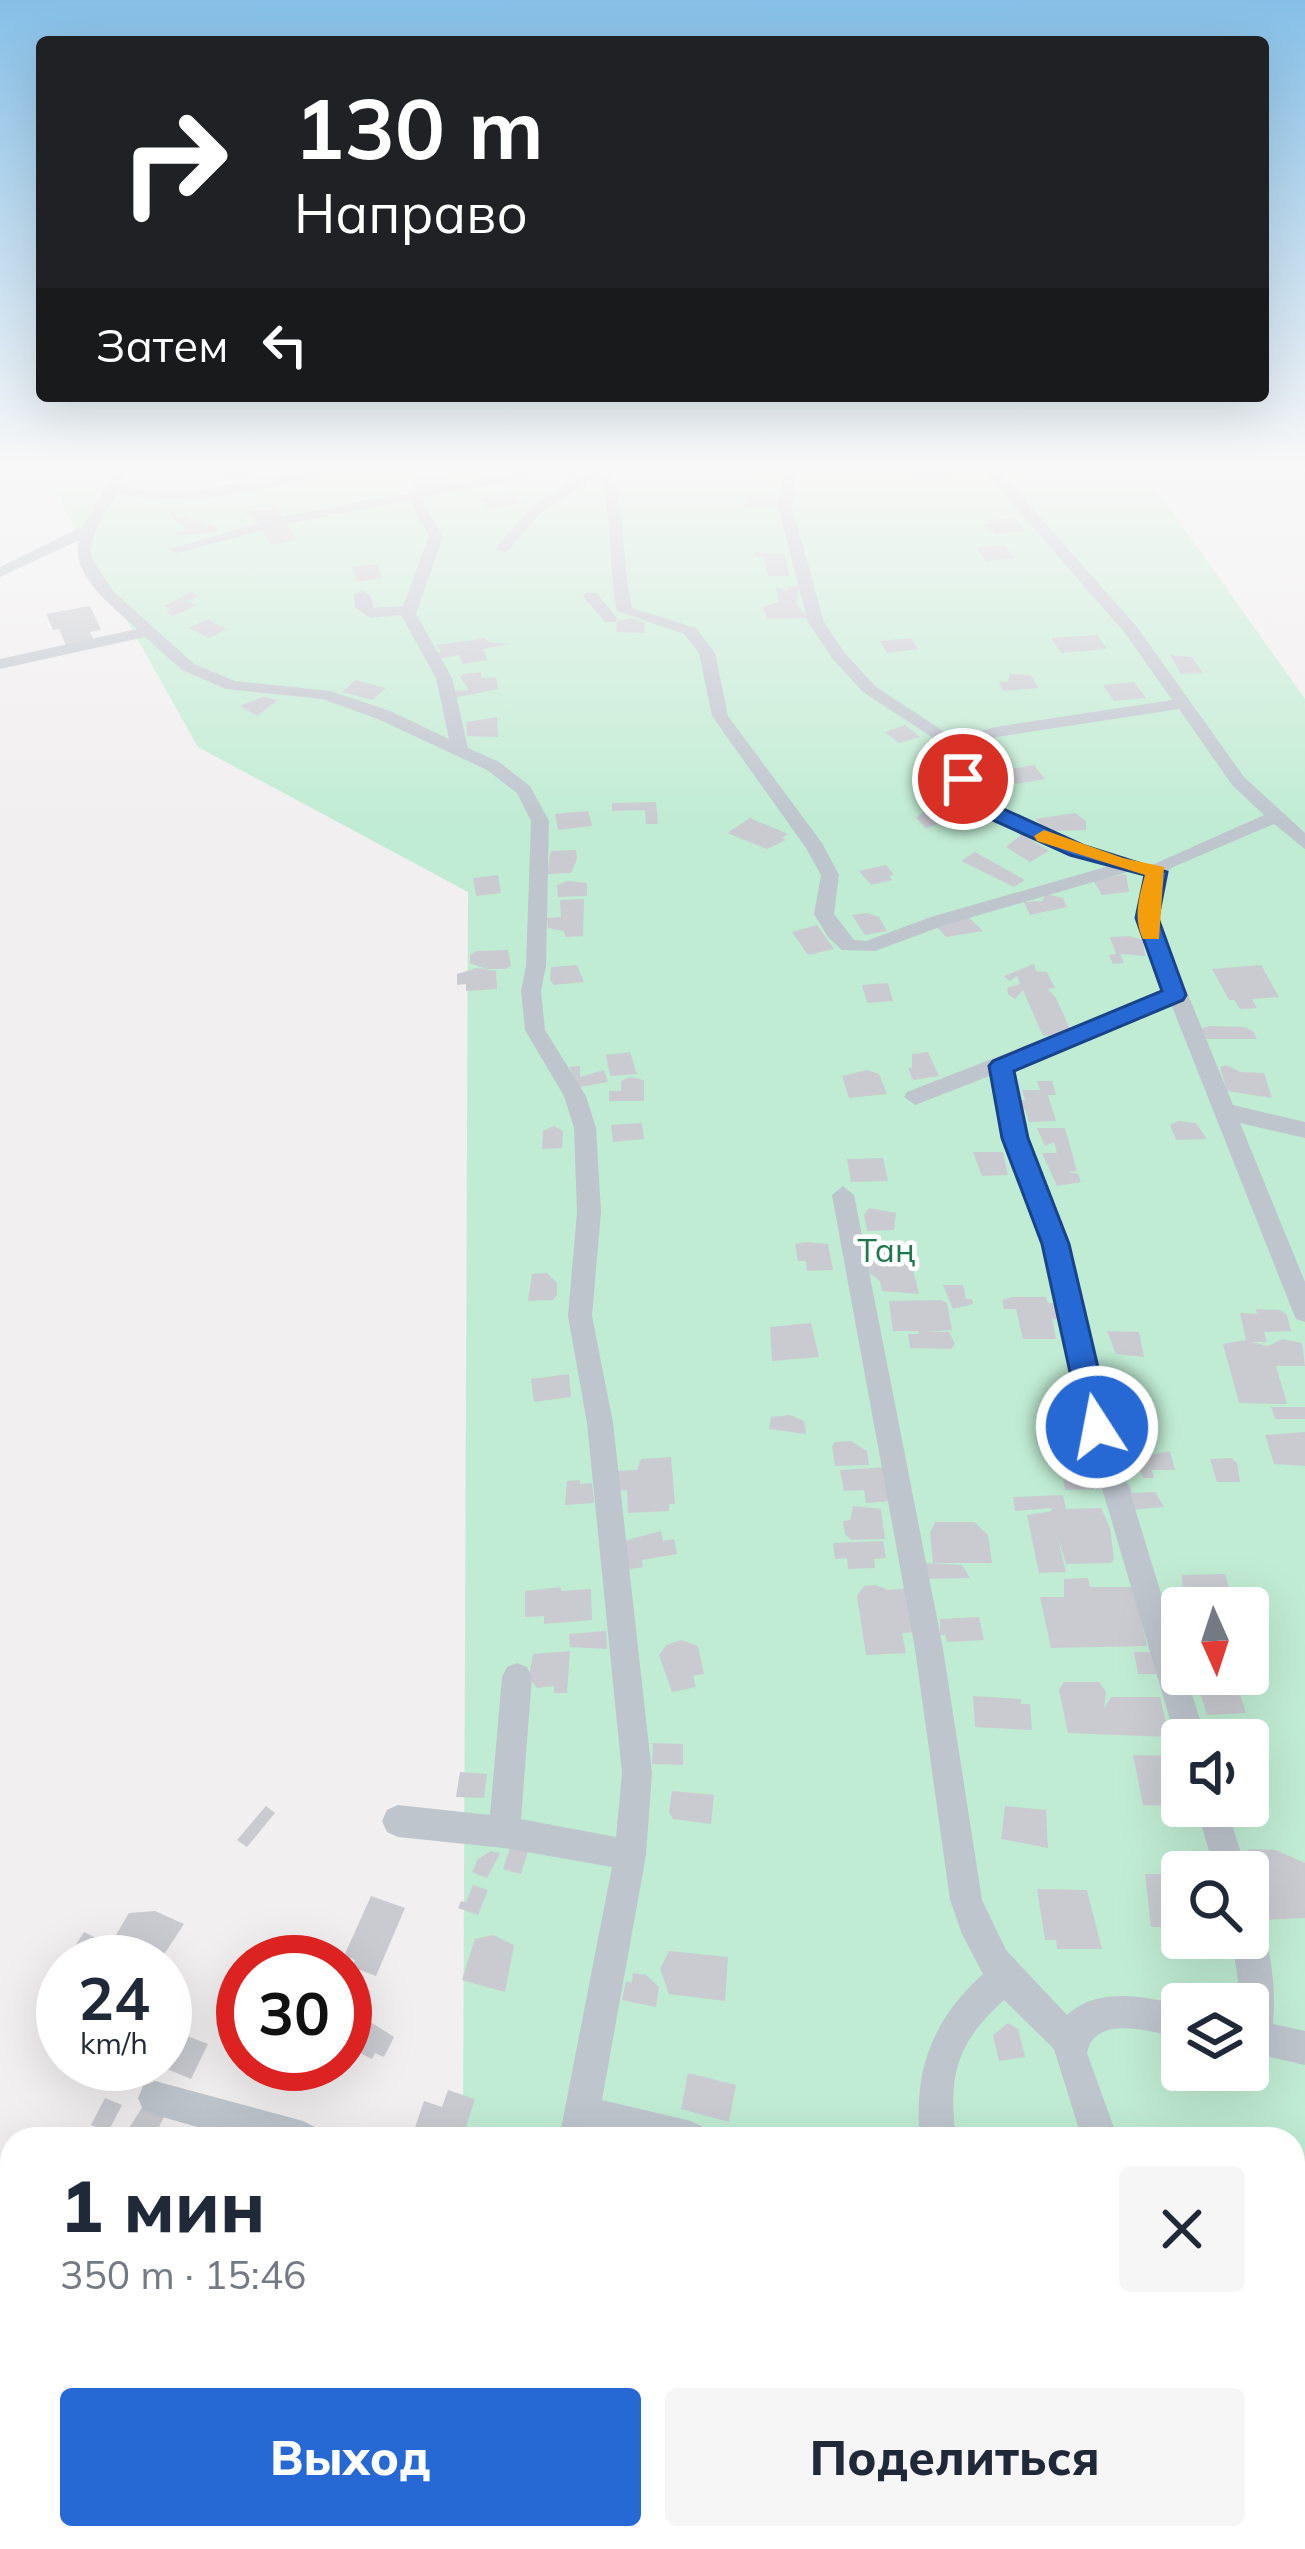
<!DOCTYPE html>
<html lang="ru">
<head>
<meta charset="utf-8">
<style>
  body { margin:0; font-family:Mulish,sans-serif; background:#f6f6f7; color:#1f2937; height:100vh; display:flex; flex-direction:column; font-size:45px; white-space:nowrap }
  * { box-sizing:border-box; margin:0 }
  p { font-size:39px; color:#747a83 }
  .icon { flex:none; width:66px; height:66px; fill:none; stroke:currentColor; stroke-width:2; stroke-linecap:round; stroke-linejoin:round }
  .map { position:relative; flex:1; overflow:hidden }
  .panel { position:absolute; left:0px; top:2127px; width:1305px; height:423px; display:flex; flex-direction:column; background:#fff; border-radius:36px 36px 0 0; box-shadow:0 12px 48px #0002 }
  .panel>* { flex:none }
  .hud { position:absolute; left:36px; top:36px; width:1233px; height:366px; border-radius:12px; box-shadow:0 12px 48px #0002; background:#202124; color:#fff; overflow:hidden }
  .needle { width:78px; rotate:177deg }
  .tools { position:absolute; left:1161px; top:1587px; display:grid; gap:24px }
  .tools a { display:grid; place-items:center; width:108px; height:108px; border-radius:12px; background:#fff; box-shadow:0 12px 48px #0002; font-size:60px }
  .speed { position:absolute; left:36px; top:1935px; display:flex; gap:24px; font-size:60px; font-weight:700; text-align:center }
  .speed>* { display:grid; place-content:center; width:156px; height:156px; border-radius:50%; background:#fff; box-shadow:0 12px 48px #0002; line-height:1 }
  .speed small { font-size:30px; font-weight:400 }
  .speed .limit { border:18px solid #d22; background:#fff; color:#111 }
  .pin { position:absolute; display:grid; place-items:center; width:102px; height:102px; color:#fff; margin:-51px; border:6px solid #fff; border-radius:50%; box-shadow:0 3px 12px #0007 }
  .me { position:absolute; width:132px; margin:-66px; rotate:349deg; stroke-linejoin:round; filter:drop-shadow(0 0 9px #0008) }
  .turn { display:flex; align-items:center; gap:42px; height:252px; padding:0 60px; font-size:54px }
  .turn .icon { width:156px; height:156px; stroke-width:2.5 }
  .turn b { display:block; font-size:84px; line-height:102px }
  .then { display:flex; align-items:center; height:114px; padding:0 60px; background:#0003; gap:24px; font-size:45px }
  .round { display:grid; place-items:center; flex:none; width:126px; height:126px; border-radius:12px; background:#f6f6f7 }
  .head { display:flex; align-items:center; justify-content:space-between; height:204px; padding:0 60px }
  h1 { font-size:72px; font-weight:800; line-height:90px }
  .button { display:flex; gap:24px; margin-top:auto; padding:24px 60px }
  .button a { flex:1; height:138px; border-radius:12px; background:#2669d4; color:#fff; font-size:48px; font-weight:800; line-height:138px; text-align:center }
  .button a+a { background:#f6f6f7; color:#1f2937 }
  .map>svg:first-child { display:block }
  .green { fill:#c0ecd3; fill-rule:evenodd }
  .building { fill:#c9cbd1 }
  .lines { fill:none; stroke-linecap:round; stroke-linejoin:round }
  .minor { fill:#bec5cd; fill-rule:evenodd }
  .route { fill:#2669d4; stroke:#19448a; stroke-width:3 }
  .slow { fill:#f59e0b }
  .labels { text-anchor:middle; stroke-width:9; stroke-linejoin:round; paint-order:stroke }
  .park-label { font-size:33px; fill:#1e774f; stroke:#fff }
</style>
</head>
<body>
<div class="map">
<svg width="1305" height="2549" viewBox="0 0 1305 2549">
  <rect width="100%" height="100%" fill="#f1efef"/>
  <g class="green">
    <path d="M40,466h1100l165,233v1651l-12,6v-217h-830l5,-1247 -270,-145zM1182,1608h66v66h-66zM1182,1740h66v66h-66zM1182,1872h66v66h-66zM1182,2004h66v66h-66z"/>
    <polygon points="461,2538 933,2538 911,2549 461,2549"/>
  </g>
  <g class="building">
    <polygon points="233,466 262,466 262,468 229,481 218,470"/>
    <polygon points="420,466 436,467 451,482 422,492 412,482 427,474"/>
    <polygon points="511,491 523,502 489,510 478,499"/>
    <polygon points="748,494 776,495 775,508 746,507"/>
    <polygon points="276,508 284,517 257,523 252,515 240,517 249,511"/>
    <polygon points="171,510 178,518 188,516 191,521 201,519 206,526 213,524 218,532 177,536 176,532 188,530 165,512"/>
    <polygon points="1014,518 1025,531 996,534 983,525 989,524 986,520"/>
    <polygon points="286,524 297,540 271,545 261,529"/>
    <polygon points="1004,545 1014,558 986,561 976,548"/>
    <polygon points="754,552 785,554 789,576 768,576 764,557 755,557"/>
    <polygon points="377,564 382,578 357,582 352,567"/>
    <polygon points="799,586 796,603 808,618 767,619 763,607 779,602 776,587 788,591 787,587"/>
    <polygon points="191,592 198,596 188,601 196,605 173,616 166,612 172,610 164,606"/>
    <polygon points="90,606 101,630 90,632 95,642 67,648 59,629 53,630 46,614"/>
    <polygon points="632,618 645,623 644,633 616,632 617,621"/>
    <polygon points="207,619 227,629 209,638 189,628"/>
    <polygon points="1097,635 1107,649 1061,653 1051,638"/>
    <polygon points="486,638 488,642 510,644 483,649 487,660 463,664 459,655 437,659 435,653 441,652 436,645"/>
    <polygon points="911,638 918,649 887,653 880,641"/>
    <polygon points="1170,655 1192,657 1203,673 1181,674"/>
    <polygon points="481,672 482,678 496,677 498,689 454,698 454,691 469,690 460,677 463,674"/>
    <polygon points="1010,674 1031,675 1038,688 1003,691 999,682 1008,681"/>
    <polygon points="356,680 386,688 372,700 342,692"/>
    <polygon points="1134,682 1146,698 1114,701 1103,685"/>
    <polygon points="263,697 278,700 257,716 240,706"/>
    <polygon points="497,717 498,737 467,736 466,722"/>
    <polygon points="905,725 920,737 899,743 885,732"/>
    <polygon points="1034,765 1045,779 1016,784 1005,770"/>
    <polygon points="656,802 658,824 646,824 645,810 612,811 612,803"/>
    <polygon points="945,808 956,818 926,828 916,818 923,812"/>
    <polygon points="588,811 592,826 558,830 555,814"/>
    <polygon points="1075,813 1086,821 1086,830 1049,831 1035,819"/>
    <polygon points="750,818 788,834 782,838 786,840 767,849 727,833"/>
    <polygon points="1022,834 1049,851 1030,862 1006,847"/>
    <polygon points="576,850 577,859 571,873 547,874 551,851"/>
    <polygon points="975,852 1025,880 1014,887 961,861"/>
    <polygon points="886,865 894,875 889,876 892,880 871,885 859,871"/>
    <polygon points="1126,874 1129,892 1102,895 1093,880"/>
    <polygon points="498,875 501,893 476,896 473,878"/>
    <polygon points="568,881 587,883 587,896 558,897 557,885"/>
    <polygon points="1046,894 1063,898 1067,907 1030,915 1024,902 1042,901"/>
    <polygon points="584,899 583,936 565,937 564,931 548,928 547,918 561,917 560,900"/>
    <polygon points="867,913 879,917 887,931 865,935 852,915"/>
    <polygon points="967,916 983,931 946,937 936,926"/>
    <polygon points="817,925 834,949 808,955 792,932"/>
    <polygon points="1129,936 1143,940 1145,956 1120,954 1124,963 1113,964 1109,955 1116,954 1110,937"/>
    <polygon points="508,950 511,966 506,969 486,969 470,963 470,955 477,951"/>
    <polygon points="1034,964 1036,971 1047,972 1055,988 1048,989 1056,998 1070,1029 1067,1033 1043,1036 1023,990 1015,999 1008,994 1007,988 1020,984 1017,976 1010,981 1004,976"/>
    <polygon points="577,965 584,982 554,985 550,980 551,967"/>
    <polygon points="1261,965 1279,997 1252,999 1257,1008 1240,1009 1234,1000 1229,1000 1212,969"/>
    <polygon points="477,968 496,971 497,989 466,991 466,984 457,985 457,974"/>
    <polygon points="888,983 893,1001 867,1003 862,985"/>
    <polygon points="1209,1026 1244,1027 1253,1031 1257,1039 1205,1039 1201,1029"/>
    <polygon points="630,1052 637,1074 610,1076 606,1055"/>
    <polygon points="928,1052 939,1076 913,1080 908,1068 912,1068 912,1054"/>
    <polygon points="1226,1065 1241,1072 1264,1073 1272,1098 1227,1091 1220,1067"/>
    <polygon points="580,1066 580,1077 604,1070 608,1082 579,1087 569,1067"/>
    <polygon points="867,1070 879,1074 887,1094 849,1098 842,1076"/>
    <polygon points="630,1077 644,1080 644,1101 609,1101 609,1091 621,1091 621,1081"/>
    <polygon points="1037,1081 1052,1081 1056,1095 1048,1095 1056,1121 1029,1122 1025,1109 1020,1109 1017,1100 1025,1100 1022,1090 1040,1090"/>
    <polygon points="1178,1121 1196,1123 1207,1139 1176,1140 1170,1125"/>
    <polygon points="642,1123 644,1139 613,1142 611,1125"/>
    <polygon points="554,1126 563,1131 562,1148 542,1149 543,1131"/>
    <polygon points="1037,1128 1065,1128 1077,1171 1068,1172 1078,1174 1081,1182 1057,1186 1042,1153 1057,1153 1054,1142 1045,1146"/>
    <polygon points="973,1152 1003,1152 1008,1175 982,1176"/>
    <polygon points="883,1158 888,1181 851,1182 847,1159"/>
    <polygon points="869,1208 896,1213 894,1230 867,1231 864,1215"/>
    <polygon points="806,1242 828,1244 833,1270 807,1271 806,1261 798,1261 795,1244"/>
    <polygon points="862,1243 887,1243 889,1251 908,1250 919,1294 882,1291 880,1281 869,1273 866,1257 873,1257 872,1250 863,1250"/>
    <polygon points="547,1273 557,1283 557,1295 553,1300 528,1301 532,1274"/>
    <polygon points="943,1285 963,1285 966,1299 972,1299 973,1304 953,1309"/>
    <polygon points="1012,1297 1046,1297 1048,1303 1060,1303 1064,1319 1052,1319 1056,1339 1023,1339 1016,1309 1004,1309 1002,1300"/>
    <polygon points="941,1300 947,1303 952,1330 928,1332 949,1332 955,1344 951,1349 910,1348 908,1334 919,1334 918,1331 893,1331 889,1301"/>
    <polygon points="1256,1309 1280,1310 1287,1315 1291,1331 1264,1332 1267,1342 1251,1342 1268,1346 1282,1339 1302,1343 1305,1366 1276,1366 1287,1404 1239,1403 1223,1344 1246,1340 1240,1313 1257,1314"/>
    <polygon points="811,1323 819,1357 772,1361 770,1327"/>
    <polygon points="1107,1331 1139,1332 1144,1357 1116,1354"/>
    <polygon points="569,1374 571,1397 534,1402 531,1379"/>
    <polygon points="1271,1407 1305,1407 1305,1419 1275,1419"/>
    <polygon points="790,1415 804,1421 806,1434 769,1429 771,1417"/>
    <polygon points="1085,1419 1104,1489 1065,1490 1059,1451 1054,1451 1046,1421"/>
    <polygon points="1305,1432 1305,1466 1274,1464 1265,1435"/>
    <polygon points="851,1441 867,1451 869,1465 835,1466 832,1446 835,1442"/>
    <polygon points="1137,1448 1151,1455 1170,1451 1175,1470 1152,1470 1154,1478 1143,1478 1141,1472 1123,1472 1113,1454 1132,1454"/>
    <polygon points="671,1457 675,1504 669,1504 669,1511 628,1513 627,1490 616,1491 615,1471 637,1470 641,1459"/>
    <polygon points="1231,1458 1237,1463 1240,1482 1217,1482 1210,1459"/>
    <polygon points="886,1467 890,1501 866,1503 864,1490 844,1491 840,1470"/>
    <polygon points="580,1480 580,1484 592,1483 594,1503 565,1505 567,1481"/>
    <polygon points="1130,1485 1132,1493 1155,1492 1164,1507 1128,1510 1121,1486"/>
    <polygon points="1063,1495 1066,1509 1101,1508 1110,1528 1114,1559 1111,1563 1066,1564 1057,1535 1066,1572 1039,1573 1027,1515 1052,1511 1051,1508 1015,1511 1013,1497"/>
    <polygon points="853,1506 881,1509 885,1539 851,1540 845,1534 843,1521 850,1520"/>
    <polygon points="935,1522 974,1522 988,1535 992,1563 933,1563 930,1533"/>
    <polygon points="661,1531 663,1541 674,1539 677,1554 642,1560 643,1567 625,1570 620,1542"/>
    <polygon points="883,1541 886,1558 874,1559 875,1568 848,1569 847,1558 835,1559 833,1543"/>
    <polygon points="923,1563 962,1565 970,1578 926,1579"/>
    <polygon points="1225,1574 1235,1608 1194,1608 1192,1601 1183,1601 1182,1575"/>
    <polygon points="1088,1578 1090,1587 1133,1587 1147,1646 1051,1648 1040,1597 1064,1597 1064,1579"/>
    <polygon points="876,1585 888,1590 908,1588 916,1632 902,1633 906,1653 866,1655 857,1596 864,1586"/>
    <polygon points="561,1587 561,1591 591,1589 592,1620 544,1624 544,1616 525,1617 525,1591"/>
    <polygon points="979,1617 984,1640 947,1642 945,1635 940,1635 940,1619"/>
    <polygon points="606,1631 607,1649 570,1647 569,1634"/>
    <polygon points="681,1640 698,1646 704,1674 693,1676 696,1687 672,1692 659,1655 666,1645"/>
    <polygon points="570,1651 567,1693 554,1693 554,1686 537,1688 529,1677 533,1654"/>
    <polygon points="1134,1652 1152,1652 1157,1674 1138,1674"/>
    <polygon points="1189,1674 1234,1674 1246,1713 1207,1715 1197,1682 1192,1683"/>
    <polygon points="1064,1682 1099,1682 1106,1692 1104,1708 1111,1697 1160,1697 1169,1737 1068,1733 1059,1690"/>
    <polygon points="973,1696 1021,1699 1021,1704 1030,1704 1032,1730 975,1727"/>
    <polygon points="653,1743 683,1744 683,1765 652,1764"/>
    <polygon points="1133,1755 1180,1756 1182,1806 1143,1805"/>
    <polygon points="1248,1771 1266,1814 1233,1819 1228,1806 1248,1806"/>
    <polygon points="460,1772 487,1774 484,1798 456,1797"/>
    <polygon points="672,1791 714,1795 711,1824 673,1819 669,1812"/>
    <polygon points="266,1806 275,1813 247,1847 237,1840"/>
    <polygon points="1005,1806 1046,1810 1048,1848 1001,1839"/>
    <polygon points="512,1843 529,1848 521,1874 503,1869"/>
    <polygon points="1249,1849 1276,1850 1305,1863 1305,1918 1259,1920 1242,1858"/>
    <polygon points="491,1851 500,1853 487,1878 472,1872 478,1859"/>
    <polygon points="1183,1866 1196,1872 1182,1872 1182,1927 1151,1927 1145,1874 1169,1874"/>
    <polygon points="473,1885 488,1890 478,1915 458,1908 461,1901 466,1902"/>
    <polygon points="1037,1889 1087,1890 1102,1949 1057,1949 1056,1940 1045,1940"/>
    <polygon points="371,1896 405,1908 376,1976 352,1967 355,1960 344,1956"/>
    <polygon points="155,1911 184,1924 159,1962 113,1940 129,1913"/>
    <polygon points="84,1932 145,1962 65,1962"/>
    <polygon points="493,1935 514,1945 505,1992 462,1980 475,1939"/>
    <polygon points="669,1951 728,1957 725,2001 669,1994 660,1969"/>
    <polygon points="633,1973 646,1975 659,1987 656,2007 622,2000 626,1981 632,1983"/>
    <polygon points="372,2023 394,2037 384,2057 375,2053 372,2059 358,2052"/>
    <polygon points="1008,2023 1018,2029 1025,2057 999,2061 993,2035"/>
    <polygon points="174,2031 208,2044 191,2079 155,2064 165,2064 165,2050"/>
    <polygon points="688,2073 736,2085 729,2122 681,2109"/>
    <polygon points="448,2090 475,2099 462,2139 411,2139 424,2101 442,2107"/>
    <polygon points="105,2098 122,2105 108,2132 91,2125"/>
    <polygon points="145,2103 167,2111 153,2139 122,2139"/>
    <polygon points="1305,2287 1305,2374 1293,2370 1293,2288"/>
  </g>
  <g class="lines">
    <g class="minor">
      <path d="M118,466h13l-6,11 3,10c71,20 140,-21 210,-21 -48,24 -169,44 -221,26l-21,37 -6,22 2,8 21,32 81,73 41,17 95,10 60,20 59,28 -13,-61 -35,-63 -31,3 -15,-11 -1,-12 8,-5 8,5 4,13 29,-2 26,-70 -19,-36 -128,25 -105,28 -7,-4 111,-32 229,-44 13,-7h18l-22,13 -94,18 -2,7 20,32 -27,78 36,64 16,70 31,14 31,24 19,35 -3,145 -5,25 4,39 41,66 10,32 5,84 -9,104 21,107 39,350 -6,82 -44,245 89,21 12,6 6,12h-82l-32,-5v5h-36l53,-272 -108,-19 -106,-11 -11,-5 -5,-11 5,-11 11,-5 92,10 12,-138 5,-10 10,-4 10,4 5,10 -11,142 95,18 6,-64 -35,-350 -19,-107 9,-104 -3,-84 -10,-32 -39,-66 -4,-39 5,-25 5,-145 -14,-28 -30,-23 -109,-51 -56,-20 -96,-10 -44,-19 -37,-33 -145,32v-10l137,-30c-23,-21 -68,-55 -58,-89l-79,37v-10l83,-41z"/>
      <path d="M593,466h18c14,47 11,95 21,142l64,20 19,25 13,63 94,127 17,32 -5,39 20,26 12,1 65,-24 178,-51 -86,-30 -45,-27 -22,-25 -15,-41 -78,-51 -31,-34 -24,-36 -30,-115 7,-41h14l-7,41 32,115 20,30 31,34 80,53 40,-12 177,-27 -47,-67 -144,-165 -63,11 -7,-4 36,-9h48l142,161 107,150 61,56v16l-31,-25 -101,43 -8,6 -8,45 76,187 72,17v16l-65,-15 65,159v40l-9,-3 -3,-7 -122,-308 -159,63 14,71 41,106 43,183 72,235v12h4l20,66h-24v11l-6,-11 -92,-313 -41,-183 -39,-106 -12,-63 -77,30 -11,-8 3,-5 259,-101 -29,-73 9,-43 -15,-4 -186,54 -70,26 -33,-1 -14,-13 -14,-23 7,-39 -15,-27 -94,-132 -13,-63 -15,-19 -67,-23c-9,-46 -4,-92 -17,-137l-61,41 -32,37 -12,-3 34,-40zM1179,709l53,76 32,30 -112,50 -18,-4 -72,-22 -51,-23 -36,-30 -15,-38 37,-11z"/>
      <polygon points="586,593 596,593 618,619 615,622 605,622 583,596"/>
      <path d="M843,1186l11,9 89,454 39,251 24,50 61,65c32,-29 77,-18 115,-10v34c-29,-7 -87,-26 -95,14l31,86h-36l-28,-90 -50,-49c-48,44 -56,75 -48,139h-36c-7,-68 12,-119 63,-165l-21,-40 -12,-34 -35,-251 -83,-454z"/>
      <polygon points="1196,1806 1226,1806 1247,1872 1215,1872"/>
      <path d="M1248,1917l12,4c12,30 16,72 13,103l32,7v34l-57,-13v-48h-7l-9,-66h16z"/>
      <polygon points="155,2081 303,2121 315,2127 321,2139 240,2139 155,2115 143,2110 138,2098 143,2086"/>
      <polygon points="1293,2389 1305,2394 1305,2434 1293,2429"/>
      <polygon points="0,2427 12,2428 12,2468 0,2467"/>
      <polygon points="506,2538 548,2538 552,2549 510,2549"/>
      <polygon points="940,2538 980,2538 976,2549 936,2549"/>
    </g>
  </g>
  <linearGradient id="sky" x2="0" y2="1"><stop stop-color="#85bfe7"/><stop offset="0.57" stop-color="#f9f8f8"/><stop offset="1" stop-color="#f9f8f8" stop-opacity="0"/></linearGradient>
  <rect width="1305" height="823" fill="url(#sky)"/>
  <polygon class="route" points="956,775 970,775 999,807 1085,846 1167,872 1158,918 1186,995 1183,1000 1014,1071 1028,1138 1069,1244 1112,1427 1107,1436 1097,1440 1086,1436 1082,1427 1042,1244 1002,1138 989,1066 993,1061 1162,991 1136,918 1145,875 1070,855 984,816 953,779"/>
  <path class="slow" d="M1044,830l79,28 41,9 -5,72h-16c-10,-22 -4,-41 2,-64l-108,-34 -3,-5z"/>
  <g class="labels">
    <g class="park-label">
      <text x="886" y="1262">Таң</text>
    </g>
  </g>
</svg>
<div class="tools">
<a><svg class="needle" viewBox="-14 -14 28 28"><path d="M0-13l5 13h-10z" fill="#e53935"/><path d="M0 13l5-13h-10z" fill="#747a83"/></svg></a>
<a><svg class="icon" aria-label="sound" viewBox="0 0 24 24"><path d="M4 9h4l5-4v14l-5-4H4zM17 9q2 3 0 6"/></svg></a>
<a><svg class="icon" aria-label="search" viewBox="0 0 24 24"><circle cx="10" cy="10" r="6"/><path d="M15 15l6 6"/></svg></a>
<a><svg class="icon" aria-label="layers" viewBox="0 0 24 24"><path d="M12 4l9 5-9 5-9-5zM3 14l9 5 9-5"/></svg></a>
</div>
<div class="speed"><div>24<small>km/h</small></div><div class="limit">30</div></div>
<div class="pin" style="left:963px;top:779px;background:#d93025"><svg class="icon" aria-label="arrive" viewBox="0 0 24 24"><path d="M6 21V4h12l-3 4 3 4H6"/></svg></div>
<svg class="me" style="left:1097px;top:1427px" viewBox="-20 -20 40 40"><circle r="17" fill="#2669d4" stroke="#fff" stroke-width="3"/><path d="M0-11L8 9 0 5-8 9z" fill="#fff"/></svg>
<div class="hud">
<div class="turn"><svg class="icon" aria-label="right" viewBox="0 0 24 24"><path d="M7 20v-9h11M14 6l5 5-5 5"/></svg><div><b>130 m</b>Направо</div></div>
<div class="then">Затем<svg class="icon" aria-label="left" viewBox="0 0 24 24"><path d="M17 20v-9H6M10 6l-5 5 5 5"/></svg></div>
</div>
<section class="panel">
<div class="head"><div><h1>1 мин</h1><p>350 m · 15:46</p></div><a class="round"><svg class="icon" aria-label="close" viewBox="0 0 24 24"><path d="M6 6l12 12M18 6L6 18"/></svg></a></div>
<div class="button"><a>Выход</a><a>Поделиться</a></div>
</section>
</div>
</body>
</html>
